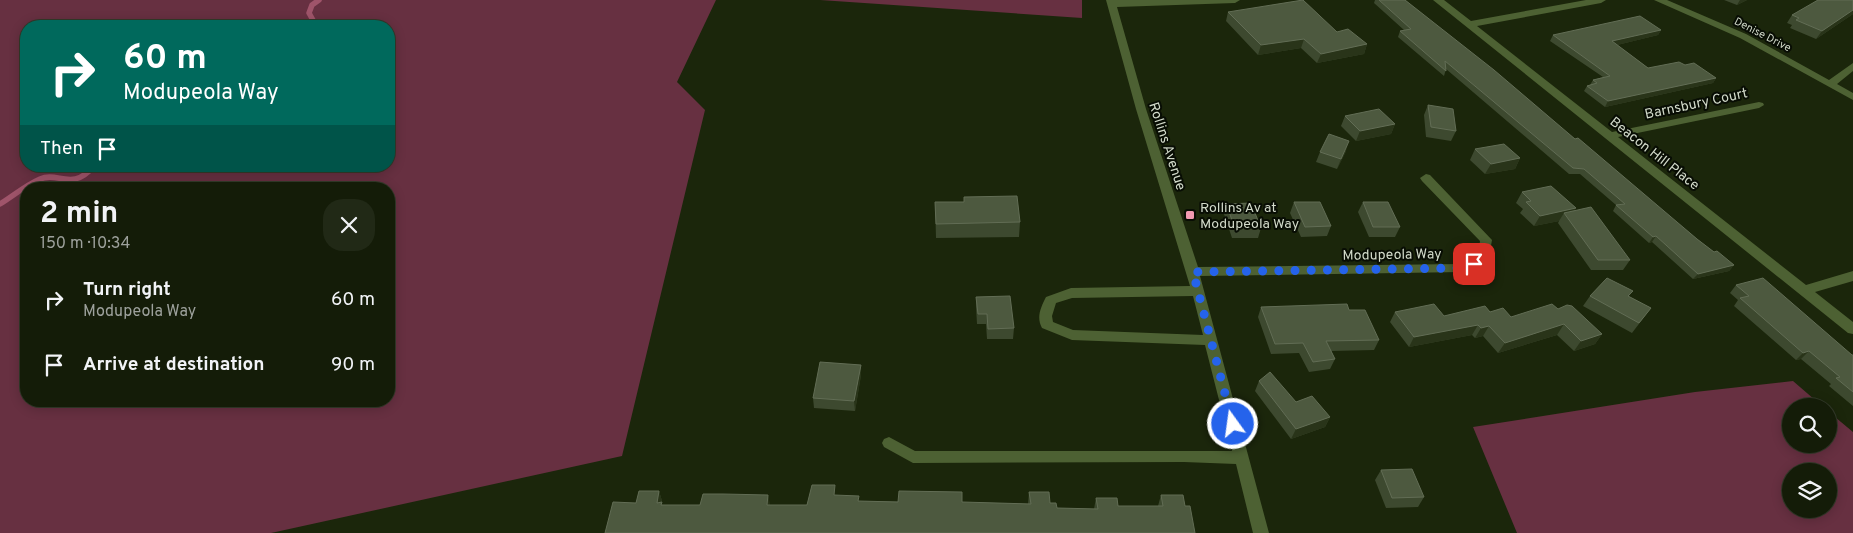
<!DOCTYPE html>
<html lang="en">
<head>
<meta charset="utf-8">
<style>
  body { margin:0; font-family:Overpass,sans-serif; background:#212916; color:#f1f3f6; height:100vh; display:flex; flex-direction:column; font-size:19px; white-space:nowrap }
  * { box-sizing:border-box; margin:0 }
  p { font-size:16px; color:#9da19c }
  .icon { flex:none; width:28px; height:28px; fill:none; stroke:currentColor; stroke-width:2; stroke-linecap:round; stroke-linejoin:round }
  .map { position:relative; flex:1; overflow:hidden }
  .drawer { position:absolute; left:20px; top:182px; width:375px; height:225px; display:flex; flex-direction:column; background:#141c08; border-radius:20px; box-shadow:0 2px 12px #0003,0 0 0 1px #333a29 }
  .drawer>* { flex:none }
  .guide { position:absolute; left:20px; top:20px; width:375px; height:152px; border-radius:20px; box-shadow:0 2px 12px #0003,0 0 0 1px #333a29; background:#00695c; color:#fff; overflow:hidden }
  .fabs { position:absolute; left:1782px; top:398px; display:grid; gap:10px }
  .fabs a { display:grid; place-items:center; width:55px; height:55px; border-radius:50%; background:#141c08; box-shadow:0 2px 12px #0003,0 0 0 1px #333a29; font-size:25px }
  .pin { position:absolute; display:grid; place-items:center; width:42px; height:42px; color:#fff; margin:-21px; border-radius:10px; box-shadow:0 2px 8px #0006 }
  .me { position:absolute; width:55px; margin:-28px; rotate:346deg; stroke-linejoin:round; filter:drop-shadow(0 0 4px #0008) }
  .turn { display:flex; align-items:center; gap:18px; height:105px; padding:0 20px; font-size:22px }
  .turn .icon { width:65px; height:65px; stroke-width:2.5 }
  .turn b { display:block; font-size:35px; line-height:42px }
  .then { display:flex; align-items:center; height:48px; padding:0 20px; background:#0003; gap:10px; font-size:19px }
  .round { display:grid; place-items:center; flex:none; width:52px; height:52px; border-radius:20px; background:#212916 }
  .summary { display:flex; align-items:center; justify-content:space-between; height:85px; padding:0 20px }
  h1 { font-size:30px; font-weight:700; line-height:38px }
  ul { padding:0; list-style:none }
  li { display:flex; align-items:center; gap:15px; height:65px; padding:0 20px }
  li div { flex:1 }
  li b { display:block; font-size:19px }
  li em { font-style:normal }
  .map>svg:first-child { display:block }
  .green { fill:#673041; fill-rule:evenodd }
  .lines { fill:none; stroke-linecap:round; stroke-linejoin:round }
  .stream { stroke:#9f546a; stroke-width:5.5 }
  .minor { fill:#4d6133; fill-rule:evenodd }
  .wall { fill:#3d492f }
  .shaded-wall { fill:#293419 }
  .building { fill:#4d593f; stroke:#626d55 }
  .route { stroke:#2563eb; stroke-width:9; stroke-dasharray:0 16.2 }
  .poi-dot { fill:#f19ab1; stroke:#080d04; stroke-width:2 }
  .labels { text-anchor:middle; stroke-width:4; stroke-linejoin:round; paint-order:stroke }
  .far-street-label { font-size:11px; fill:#d2daca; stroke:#080d04 }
  .street-label { font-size:14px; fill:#d2daca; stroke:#080d04 }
  .poi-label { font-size:14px; fill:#d2daca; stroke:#080d04; text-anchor:start }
</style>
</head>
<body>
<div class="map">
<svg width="1853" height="533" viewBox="0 0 1853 533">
  <rect width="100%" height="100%" fill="#1b260b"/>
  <g class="green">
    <path d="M0,0h716l-39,82 28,28 -83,346 -351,77h-271zM389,26v140h-363v-140zM26,189h363v212h-363z"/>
    <polygon points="820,0 1082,0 1082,18"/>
    <path d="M1793,381l29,25h-31v38h38v-32l24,20v101h-336l-44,-106 222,-35zM1791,471h38v38h-38z"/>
  </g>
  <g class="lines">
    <g class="stream">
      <polyline points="310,26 314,22 309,13 312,5 319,0"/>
      <path d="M0,204c13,-8 26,-19 40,-25 18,-8 32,13 54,-13"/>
    </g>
    <g class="minor">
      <path d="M1106,0h134l-5,3 -118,4 29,102 52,158 264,-3 16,-7 2,-16 -58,-60 -2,-3 6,-4 4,1 62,65 -4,22 -25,10 -263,4 69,257h-16l-17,-69 -52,-2 -271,1 -29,-16 -2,-4 2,-4 5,-2 26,14h317l-27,-106 -133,-5 -30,-12c-6,-11 -1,-21 4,-31l25,-9 119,-2 -54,-177zM1193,296l10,39 -130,-5 -20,-8 -1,-6 4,-13 16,-5z"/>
      <polygon points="1433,0 1444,0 1471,21 1586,0 1606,0 1601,3 1477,26 1612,132 1759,102 1763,103 1764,105 1759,108 1618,137 1806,285 1853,271 1853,281 1815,292 1853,322 1853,334 1848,333"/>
      <polygon points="1654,0 1667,0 1746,34 1829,80 1853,63 1853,71 1837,84 1853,93 1853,100 1740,38"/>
    </g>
  </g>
  <g class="wall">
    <polygon points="1375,0 1405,0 1697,239 1714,252 1734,265 1729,271 1693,279 1652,242 1649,243 1613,211 1616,205 1580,174 1569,174 1446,69 1444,76 1398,37 1400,31 1404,30 1374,3"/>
    <polygon points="1724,0 1747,0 1737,5"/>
    <polygon points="1853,0 1853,14 1816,39 1790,28 1792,25 1787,23 1792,15"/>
    <polygon points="1228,12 1337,32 1367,44 1364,54 1317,63 1301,48 1258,55 1226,21"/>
    <polygon points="1661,30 1658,35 1617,45 1648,68 1685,65 1716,78 1713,83 1605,107 1584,91 1587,86 1590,85 1593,80 1603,77 1550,41 1553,35"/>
    <polygon points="1428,105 1456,131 1451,141 1426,137 1424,115"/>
    <polygon points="1345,116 1395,124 1391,134 1356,141 1341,126"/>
    <polygon points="1475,149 1520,158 1515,169 1485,174 1470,160"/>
    <polygon points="1346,151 1337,169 1316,162 1320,152"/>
    <polygon points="1522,192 1576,208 1574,211 1630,260 1623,270 1591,270 1558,223 1559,221 1534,226 1520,213 1523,209 1516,203"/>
    <polygon points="964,197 1020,222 1019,237 936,238 935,202 964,202"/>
    <polygon points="1294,202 1331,226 1327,236 1301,237 1290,213"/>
    <polygon points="1363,202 1400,227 1395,237 1369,237 1358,212"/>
    <polygon points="1226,204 1261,228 1258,238 1232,238 1224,214"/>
    <polygon points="1736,285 1852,355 1853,355 1853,406 1829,386 1831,384 1801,359 1796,360 1734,306 1738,300 1730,293"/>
    <polygon points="1633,291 1628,297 1651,308 1632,333 1583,306 1590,296"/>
    <polygon points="976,297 1014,328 1013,339 987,339 986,324 977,324 976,307"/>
    <polygon points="1261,307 1349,310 1379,340 1374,350 1331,351 1335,359 1330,369 1309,372 1299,353 1271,354 1258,317"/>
    <polygon points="1558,309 1602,334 1595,344 1574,351 1557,335 1498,353 1483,336 1475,338 1472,335 1409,347 1390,322 1395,312 1444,316 1490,312 1511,317"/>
    <polygon points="861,365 861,375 855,411 814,408 813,398"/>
    <polygon points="1259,381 1296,402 1330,417 1325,427 1291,439 1255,391"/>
    <polygon points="1381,470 1424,497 1418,507 1386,508 1375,480"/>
    <polygon points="659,491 662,501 662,505 807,505 836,495 859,501 1028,504 1029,492 1050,503 1057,508 1094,509 1096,498 1118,506 1158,506 1161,495 1185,506 605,533 636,503"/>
  </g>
  <g class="shaded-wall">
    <polygon points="1740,0 1747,0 1737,5"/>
    <polygon points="1853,10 1853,14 1816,39 1822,31"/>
    <polygon points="1661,30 1658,35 1609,47 1612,41"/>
    <polygon points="1304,39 1301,48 1258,55 1261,45"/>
    <polygon points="1367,44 1364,54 1317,63 1321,54"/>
    <polygon points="1716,78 1713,83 1605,107 1608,101"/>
    <polygon points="1395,124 1391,134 1356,141 1360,131"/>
    <polygon points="1349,141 1346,151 1337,169 1341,159"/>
    <polygon points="1520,158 1515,169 1485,174 1491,164"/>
    <polygon points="1576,208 1569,219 1564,213 1559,221 1534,226 1540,216"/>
    <polygon points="1656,236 1652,242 1649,243 1653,237"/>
    <polygon points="1734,265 1729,271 1693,279 1698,274"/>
    <polygon points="1564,324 1557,335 1498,353 1505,343"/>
    <polygon points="1478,325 1472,335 1409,347 1414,337"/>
    <polygon points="1489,326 1483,336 1475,338 1481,328"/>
    <polygon points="1602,334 1595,344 1574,351 1581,341"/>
    <polygon points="1809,351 1801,359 1796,360 1803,353"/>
    <polygon points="861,365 861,375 855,411 854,401"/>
    <polygon points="1330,417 1325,427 1291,439 1296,429"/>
    <polygon points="659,491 662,501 662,503 665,512 657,503"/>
    <polygon points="768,495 770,504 769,515 767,505"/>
  </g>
  <g class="building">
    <polygon points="1303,0 1337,32 1348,29 1367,44 1321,54 1304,39 1261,45 1228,12"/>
    <polygon points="1379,0 1405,0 1494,70 1575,139 1578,138 1697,239 1714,252 1717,251 1734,265 1698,274 1656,236 1653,237 1616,205 1625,204 1584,169 1573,168 1445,61 1446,71 1400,31 1411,29"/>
    <polygon points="1818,0 1853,0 1853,10 1822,31 1796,20 1799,18 1792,15"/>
    <polygon points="1640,16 1661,30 1612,41 1648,68 1679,62 1685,65 1694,63 1716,78 1608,101 1587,86 1597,83 1593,80 1610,76 1553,35"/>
    <polygon points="1428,105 1453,109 1456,131 1431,127"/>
    <polygon points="1379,109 1395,124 1360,131 1345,116"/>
    <polygon points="1329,134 1349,141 1341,159 1320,152"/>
    <polygon points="1504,144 1520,158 1491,164 1475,149"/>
    <polygon points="1551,186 1576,208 1540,216 1526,202 1531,201 1522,192"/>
    <polygon points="1017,196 1020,222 936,224 935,202 964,202 964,197"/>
    <polygon points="1294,202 1320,202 1331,226 1305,227"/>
    <polygon points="1363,202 1388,202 1400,227 1373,227"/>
    <polygon points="1251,203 1261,228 1235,228 1226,204"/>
    <polygon points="1591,207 1630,260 1598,260 1564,213"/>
    <polygon points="1607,278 1633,291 1628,296 1651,308 1639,323 1590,296"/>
    <polygon points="1763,278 1852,355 1853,355 1853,392 1836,378 1840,377 1809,351 1803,353 1740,298 1749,296 1736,285"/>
    <polygon points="1010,296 1014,328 988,329 987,314 978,314 976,297"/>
    <polygon points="1347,304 1349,310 1365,310 1379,340 1326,341 1335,359 1313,362 1303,343 1275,344 1261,307"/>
    <polygon points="1434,304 1444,316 1485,306 1490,312 1503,308 1511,317 1552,304 1558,309 1567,305 1572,306 1602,334 1581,341 1564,324 1505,343 1489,326 1481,328 1478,325 1414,337 1395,312"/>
    <polygon points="820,362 861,365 854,401 813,398"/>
    <polygon points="1270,372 1296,402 1312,396 1330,417 1296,429 1259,381"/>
    <polygon points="1412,469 1424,497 1392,498 1381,470"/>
    <polygon points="812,485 835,485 834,495 859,496 858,501 898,502 899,491 962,492 962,502 1031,504 1029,492 1049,492 1050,503 1056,503 1057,508 1098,509 1096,498 1117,498 1118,506 1163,506 1161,495 1183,495 1185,506 1190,506 1195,533 605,533 613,502 636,503 639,491 659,491 657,503 662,502 661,505 700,505 703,494 723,494 768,495 767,505 807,505"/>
  </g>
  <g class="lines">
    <polyline class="route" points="1233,424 1193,272 1464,268 1474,264"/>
  </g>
  <rect class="poi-dot" x="1185" y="210" width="10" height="10" rx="2.5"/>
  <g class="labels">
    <g class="far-street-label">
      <text transform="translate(1763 34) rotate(27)" y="4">Denise Drive</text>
    </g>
    <g class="street-label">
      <text transform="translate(1696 103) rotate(-12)" y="5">Barnsbury Court</text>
      <text transform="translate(1168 146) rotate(72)" y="5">Rollins Avenue</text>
      <text transform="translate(1655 153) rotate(38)" y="5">Beacon Hill Place</text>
      <text transform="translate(1392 254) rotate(-1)" y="5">Modupeola Way</text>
    </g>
    <g class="poi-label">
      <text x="1200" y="212">Rollins Av at<tspan x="1200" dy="16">Modupeola Way</tspan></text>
    </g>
  </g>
</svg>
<div class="fabs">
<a><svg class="icon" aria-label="search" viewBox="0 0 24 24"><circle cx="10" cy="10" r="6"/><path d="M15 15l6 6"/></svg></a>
<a><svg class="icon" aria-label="layers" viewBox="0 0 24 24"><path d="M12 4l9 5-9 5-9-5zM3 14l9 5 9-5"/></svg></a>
</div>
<div class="pin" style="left:1474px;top:264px;background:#d93025"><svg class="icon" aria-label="arrive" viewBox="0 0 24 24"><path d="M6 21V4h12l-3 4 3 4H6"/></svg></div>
<svg class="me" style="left:1233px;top:424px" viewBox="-20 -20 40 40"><circle r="17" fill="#2563eb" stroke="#fff" stroke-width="3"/><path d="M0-11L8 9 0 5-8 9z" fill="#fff"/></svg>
<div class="guide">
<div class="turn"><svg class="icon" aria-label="right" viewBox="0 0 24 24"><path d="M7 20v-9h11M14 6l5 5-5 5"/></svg><div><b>60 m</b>Modupeola Way</div></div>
<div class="then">Then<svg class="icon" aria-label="arrive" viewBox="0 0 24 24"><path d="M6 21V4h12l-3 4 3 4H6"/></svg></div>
</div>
<section class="drawer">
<div class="summary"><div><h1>2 min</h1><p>150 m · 10:34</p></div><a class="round"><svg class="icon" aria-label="close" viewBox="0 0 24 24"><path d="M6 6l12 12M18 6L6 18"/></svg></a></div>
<ul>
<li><svg class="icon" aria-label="right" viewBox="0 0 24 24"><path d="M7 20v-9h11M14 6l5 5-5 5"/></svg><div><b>Turn right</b><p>Modupeola Way</p></div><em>60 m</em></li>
<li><svg class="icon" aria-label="arrive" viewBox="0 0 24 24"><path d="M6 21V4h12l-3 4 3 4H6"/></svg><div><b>Arrive at destination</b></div><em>90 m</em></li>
</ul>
</section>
</div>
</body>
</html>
